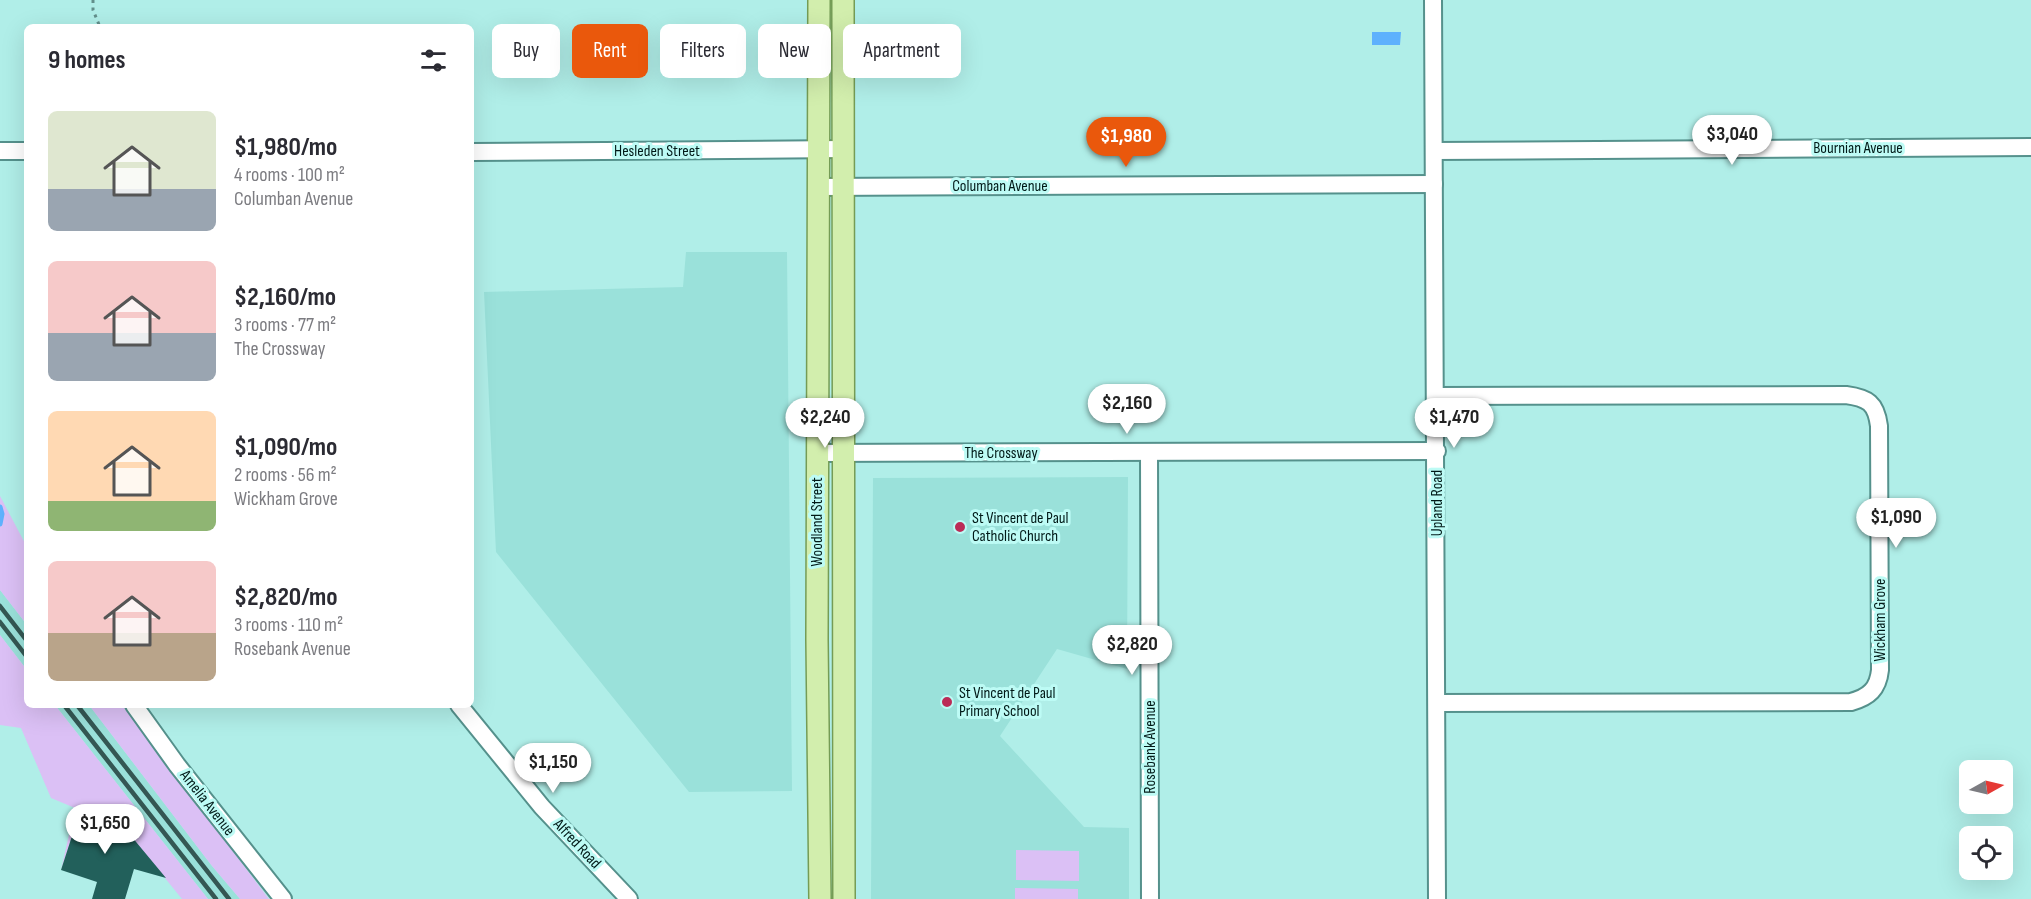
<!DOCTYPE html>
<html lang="en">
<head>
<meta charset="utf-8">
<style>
	:root { --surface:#fff; --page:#f7f7f7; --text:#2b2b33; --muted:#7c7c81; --accent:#ea580c }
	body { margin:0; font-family:"Sofia Sans Condensed",sans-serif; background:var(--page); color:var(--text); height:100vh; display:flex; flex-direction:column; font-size:22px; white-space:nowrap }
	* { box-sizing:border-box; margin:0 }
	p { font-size:20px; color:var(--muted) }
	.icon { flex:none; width:33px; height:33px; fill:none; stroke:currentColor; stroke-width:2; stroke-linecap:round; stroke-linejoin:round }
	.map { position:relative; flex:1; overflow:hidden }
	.panel { position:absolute; left:24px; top:24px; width:450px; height:684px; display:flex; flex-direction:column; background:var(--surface); border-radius:9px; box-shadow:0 6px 24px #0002 }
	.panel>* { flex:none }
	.hud { position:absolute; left:492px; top:24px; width:570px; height:54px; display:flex; gap:12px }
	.needle { width:39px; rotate:82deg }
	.buttons { position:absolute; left:1959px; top:760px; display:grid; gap:12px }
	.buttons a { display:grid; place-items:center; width:54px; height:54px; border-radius:9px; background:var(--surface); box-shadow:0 6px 24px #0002; font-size:30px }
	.price { position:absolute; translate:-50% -51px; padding:0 14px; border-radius:21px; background:#fff; color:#222; font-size:20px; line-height:39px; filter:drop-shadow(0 2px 3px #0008) }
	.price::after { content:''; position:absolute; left:50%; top:36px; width:18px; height:14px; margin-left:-9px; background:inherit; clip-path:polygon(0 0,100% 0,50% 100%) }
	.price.current { background:var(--accent); color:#fff }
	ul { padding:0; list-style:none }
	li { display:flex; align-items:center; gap:18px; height:150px; padding:0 24px }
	li span { display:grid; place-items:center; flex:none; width:168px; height:120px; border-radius:9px; color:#555 }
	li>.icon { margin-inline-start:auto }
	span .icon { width:72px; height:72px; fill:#fffc; stroke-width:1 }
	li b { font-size:26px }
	h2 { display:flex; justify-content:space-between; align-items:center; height:72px; padding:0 24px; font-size:26px }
	.chip { padding:0 21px; border-radius:9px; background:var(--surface); box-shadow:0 6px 24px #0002; font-size:21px; line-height:54px }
	.chip.current { background:var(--accent); color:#fff }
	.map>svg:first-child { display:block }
</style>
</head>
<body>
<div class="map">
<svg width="2031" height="899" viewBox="0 0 2031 899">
	<rect width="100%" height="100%" fill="#b0eee8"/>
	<g fill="#9ae1da">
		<polygon points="686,252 787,252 792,791 689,792 496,552 484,292 683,287"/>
		<polygon points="1128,477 1127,669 1057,649 1000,736 1084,827 1129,828 1129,899 871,899 873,478"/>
		<polygon points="0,590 27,625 27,670 0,635"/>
		<polygon points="55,705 89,705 212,866 240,899 208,899"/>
	</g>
	<g fill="#dbc0f5">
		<polygon points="0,496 27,547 27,625 0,590"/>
		<polygon points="0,635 27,670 27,705 55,705 208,899 182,899 117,819 82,805 61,870 75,808 51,798 21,728 0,725"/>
		<polygon points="89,705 122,705 269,899 240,899 212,866"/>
		<polygon points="1016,850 1079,851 1079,881 1016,880"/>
		<polygon points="1015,888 1078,889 1078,899 1015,899"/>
	</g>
	<polygon fill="#5eb1fd" points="1372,32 1401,32 1400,45 1372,45"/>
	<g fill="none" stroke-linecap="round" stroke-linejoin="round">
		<polyline stroke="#5eb1fd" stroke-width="5" points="0,507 2,514 0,524"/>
	</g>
	<polygon fill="#22605b" points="82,805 117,819 166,878 134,869 125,899 92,899 97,882 61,870"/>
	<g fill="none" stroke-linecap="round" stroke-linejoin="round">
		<g stroke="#55918c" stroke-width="20">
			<g id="minor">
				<polyline points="1433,0 1437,899"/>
				<polyline points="0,151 27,151"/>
				<polyline points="1434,151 2031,147"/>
				<polyline points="471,152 843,149"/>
				<polyline points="818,187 1434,184"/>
				<path d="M 1436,396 L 1846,395 C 1868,398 1876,403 1879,426 L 1880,670 C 1878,689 1869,697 1851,702 L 1437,703"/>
				<polyline points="1149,452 1150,899"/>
				<polyline points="818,453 1437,451"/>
				<polyline points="134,705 177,765 283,899"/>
				<polyline points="459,705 542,807 629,899"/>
			</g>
		</g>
		<g stroke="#759c55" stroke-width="24">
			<g id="major">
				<polyline points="819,0 817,640 820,899"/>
				<polyline points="843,0 844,899"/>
			</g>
		</g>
		<polyline stroke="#628f8b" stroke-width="3" stroke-dasharray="3 4.5" stroke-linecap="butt" points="93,0 93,10 100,27"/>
		<use href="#minor" stroke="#fff" stroke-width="16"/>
		<use href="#major" stroke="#d2eead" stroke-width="21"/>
		<g stroke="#345753" stroke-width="4.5">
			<polyline points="0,606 27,641"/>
			<polyline points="0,622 27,657"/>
			<polyline points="64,705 216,899"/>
			<polyline points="77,705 229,899"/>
		</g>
	</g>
	<g fill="#bb2c57" stroke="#bdfbf5" stroke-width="2">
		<circle cx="960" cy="527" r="6"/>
		<circle cx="947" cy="702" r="6"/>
	</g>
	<g text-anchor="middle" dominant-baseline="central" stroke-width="6" stroke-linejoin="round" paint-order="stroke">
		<g font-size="16" fill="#011917" stroke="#bdfbf5">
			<text x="1858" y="148">Bournian Avenue</text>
			<text x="657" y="151">Hesleden Street</text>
			<text x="1000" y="186">Columban Avenue</text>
			<text x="1001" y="453">The Crossway</text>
			<text transform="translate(1437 503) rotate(-90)">Upland Road</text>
			<text transform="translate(817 522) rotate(-90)">Woodland Street</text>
			<text transform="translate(1880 620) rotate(-90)">Wickham Grove</text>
			<text transform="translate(1150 747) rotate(-90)">Rosebank Avenue</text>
			<text transform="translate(207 803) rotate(52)">Amelia Avenue</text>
			<text transform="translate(577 844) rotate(47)">Alfred Road</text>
		</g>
		<g font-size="16" fill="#011917" stroke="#bdfbf5" text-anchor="start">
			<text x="972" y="518">St Vincent de Paul<tspan x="972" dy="18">Catholic Church</tspan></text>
			<text x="959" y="693">St Vincent de Paul<tspan x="959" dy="18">Primary School</tspan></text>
		</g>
	</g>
</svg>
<div class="buttons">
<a><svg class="needle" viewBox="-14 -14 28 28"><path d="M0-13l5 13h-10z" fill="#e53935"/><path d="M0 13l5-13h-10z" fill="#7c7c81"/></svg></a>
<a><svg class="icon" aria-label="locate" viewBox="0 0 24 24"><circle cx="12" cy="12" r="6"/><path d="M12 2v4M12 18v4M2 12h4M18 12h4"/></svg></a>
</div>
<b class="price" style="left:1732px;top:166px">$3,040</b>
<b class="price current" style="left:1126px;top:168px">$1,980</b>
<b class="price" style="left:1127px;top:435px">$2,160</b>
<b class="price" style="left:825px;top:449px">$2,240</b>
<b class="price" style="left:1454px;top:449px">$1,470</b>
<b class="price" style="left:1896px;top:549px">$1,090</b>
<b class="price" style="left:1132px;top:676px">$2,820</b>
<b class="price" style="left:553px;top:794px">$1,150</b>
<b class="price" style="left:105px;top:855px">$1,650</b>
<div class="hud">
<a class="chip">Buy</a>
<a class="chip current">Rent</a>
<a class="chip">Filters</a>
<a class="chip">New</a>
<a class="chip">Apartment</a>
</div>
<section class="panel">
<h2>9 homes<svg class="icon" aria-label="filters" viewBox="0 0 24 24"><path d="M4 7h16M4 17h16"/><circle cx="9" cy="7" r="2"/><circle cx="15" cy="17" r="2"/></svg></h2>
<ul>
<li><span style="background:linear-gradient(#dfe7d0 65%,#9aa5b1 0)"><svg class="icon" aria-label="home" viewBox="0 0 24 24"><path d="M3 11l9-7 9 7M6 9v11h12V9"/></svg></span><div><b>$1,980/mo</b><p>4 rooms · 100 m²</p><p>Columban Avenue</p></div></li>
<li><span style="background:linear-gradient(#f6c9c9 60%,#9aa5b1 0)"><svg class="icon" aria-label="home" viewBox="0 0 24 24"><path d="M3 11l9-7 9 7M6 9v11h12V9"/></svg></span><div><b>$2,160/mo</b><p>3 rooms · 77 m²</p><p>The Crossway</p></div></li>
<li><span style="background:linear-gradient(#ffd9b3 75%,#8fb573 0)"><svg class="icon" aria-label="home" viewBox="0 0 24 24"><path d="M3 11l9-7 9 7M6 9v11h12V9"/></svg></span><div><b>$1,090/mo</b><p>2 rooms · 56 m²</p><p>Wickham Grove</p></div></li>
<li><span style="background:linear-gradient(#f6c9c9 60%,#b9a48a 0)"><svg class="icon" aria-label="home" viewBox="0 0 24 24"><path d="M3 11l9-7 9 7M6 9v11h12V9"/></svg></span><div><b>$2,820/mo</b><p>3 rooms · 110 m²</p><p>Rosebank Avenue</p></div></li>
</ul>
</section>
</div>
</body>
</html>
